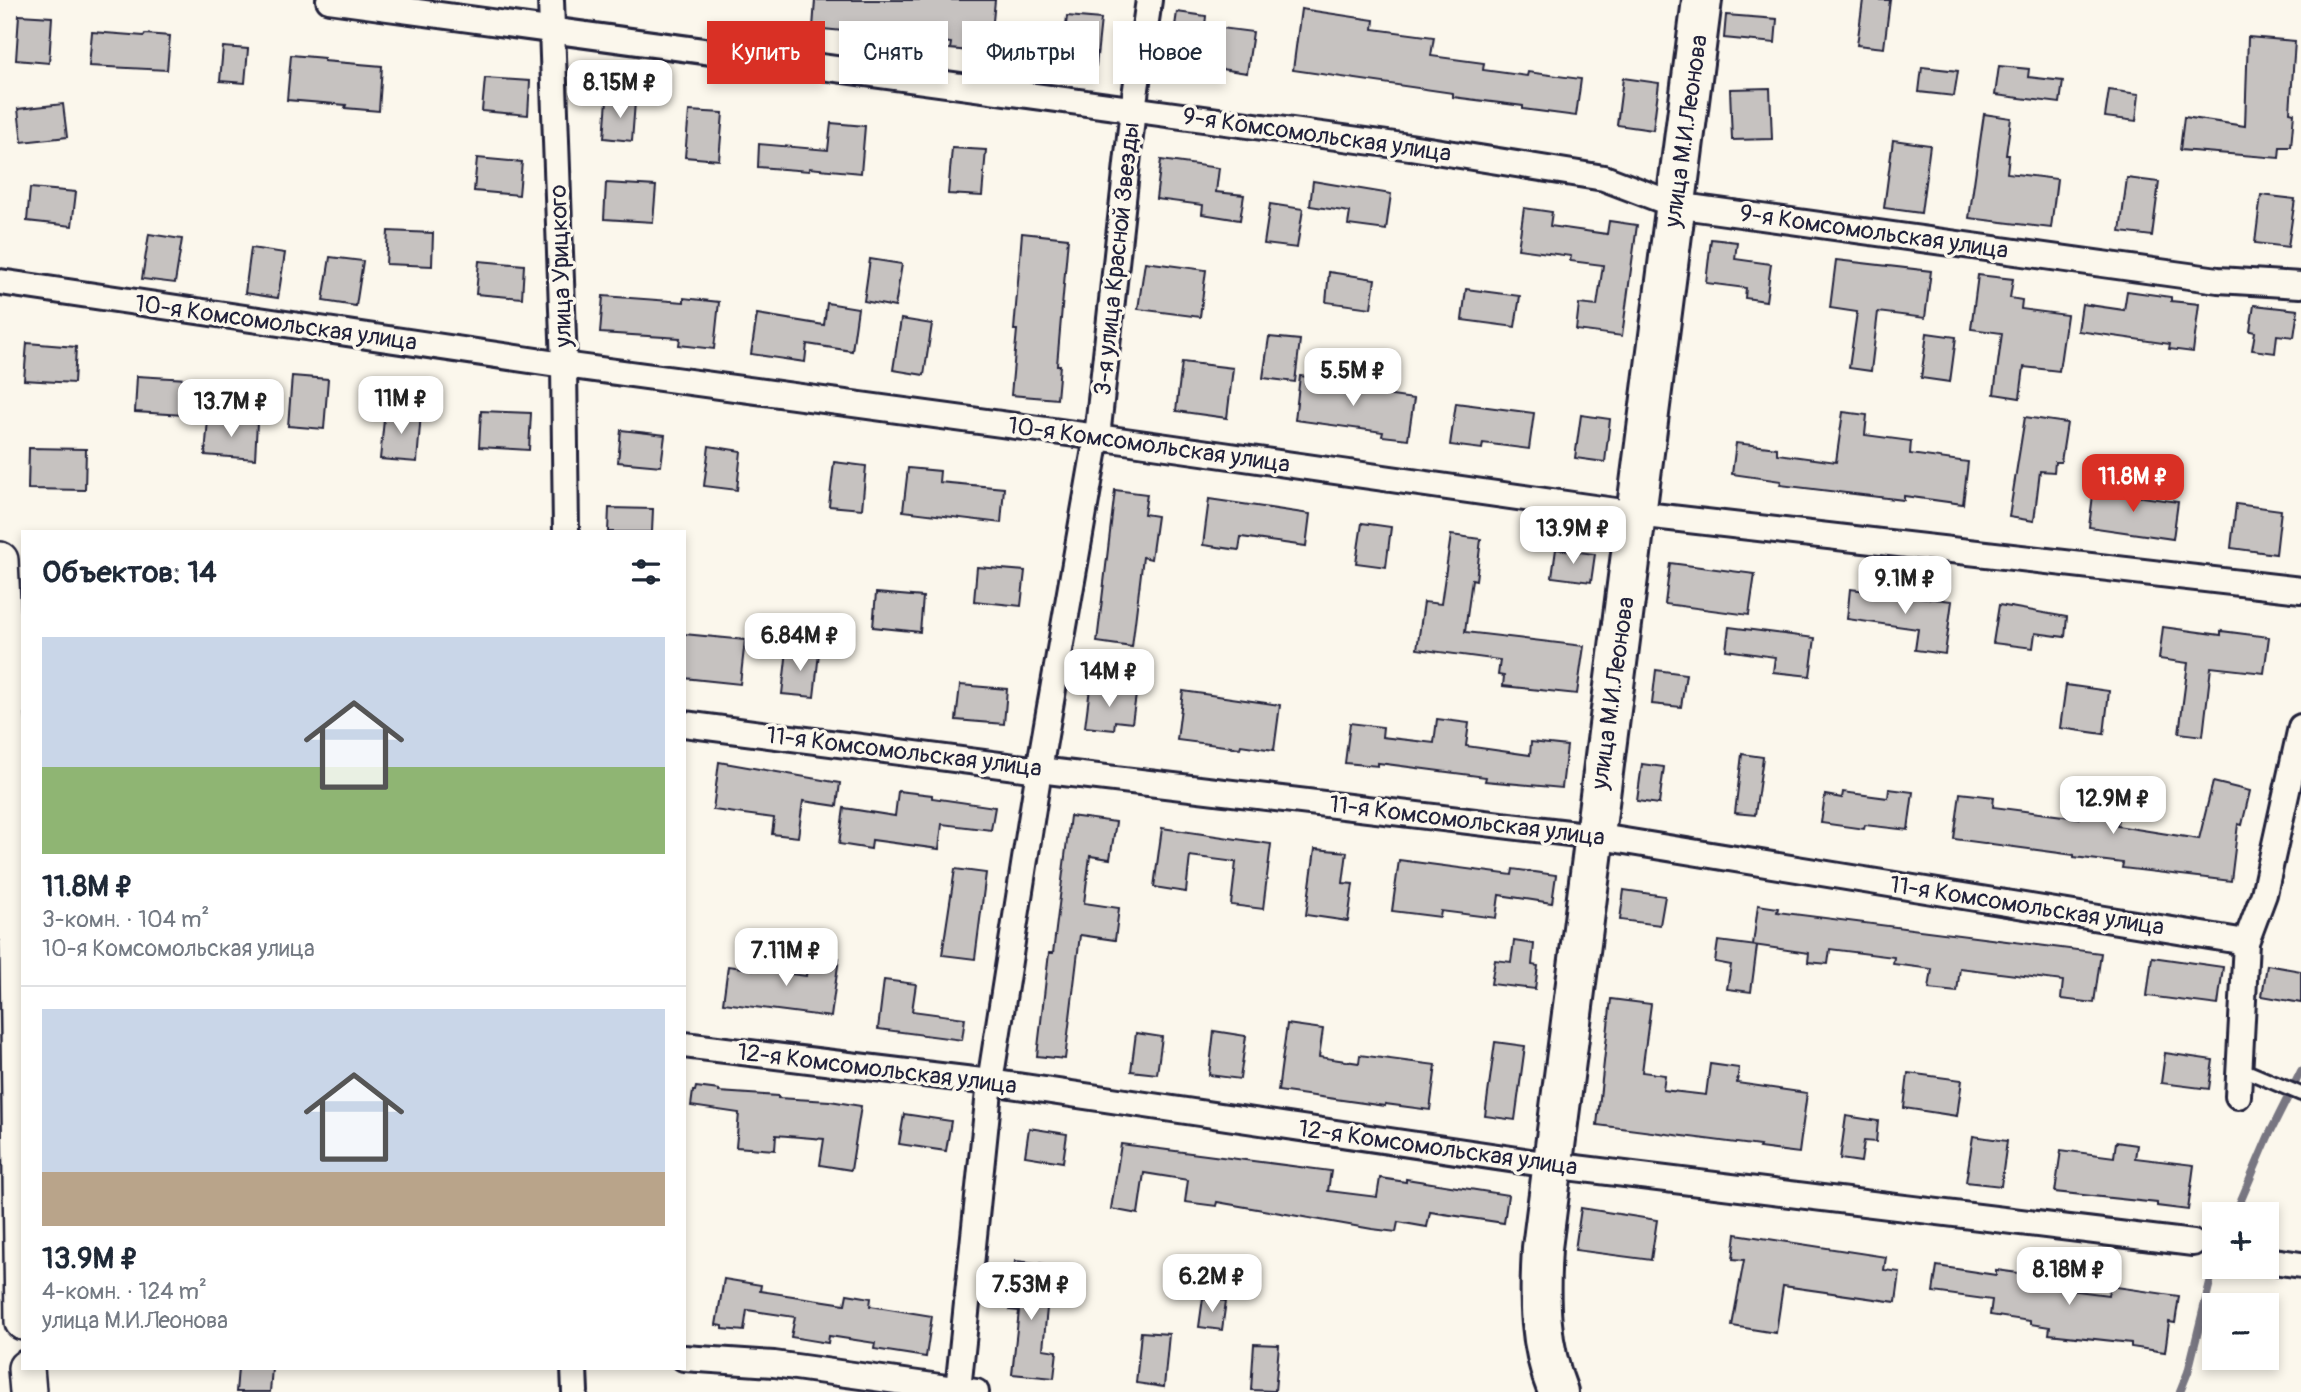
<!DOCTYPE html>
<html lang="ru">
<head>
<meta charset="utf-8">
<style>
	:root { --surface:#fff; --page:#f6f6f7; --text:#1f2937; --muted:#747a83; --line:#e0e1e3; --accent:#d93025 }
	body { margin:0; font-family:Pangolin,sans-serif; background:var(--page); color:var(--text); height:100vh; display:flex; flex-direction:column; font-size:26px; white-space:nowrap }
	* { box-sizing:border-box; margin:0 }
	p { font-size:23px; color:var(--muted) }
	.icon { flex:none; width:38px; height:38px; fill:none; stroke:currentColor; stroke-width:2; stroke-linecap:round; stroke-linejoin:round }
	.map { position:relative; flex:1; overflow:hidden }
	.drawer { position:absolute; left:21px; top:530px; width:665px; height:840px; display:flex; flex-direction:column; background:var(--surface); border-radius:0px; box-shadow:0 4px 10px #0003 }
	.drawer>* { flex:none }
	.top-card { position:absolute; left:707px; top:21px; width:665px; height:63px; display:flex; gap:14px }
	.tools { position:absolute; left:2202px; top:1202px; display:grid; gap:14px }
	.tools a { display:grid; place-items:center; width:77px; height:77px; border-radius:0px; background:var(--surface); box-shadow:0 4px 10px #0003; font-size:35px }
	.price { position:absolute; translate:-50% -60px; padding:0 16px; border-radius:14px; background:#fff; color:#222; font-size:23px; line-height:46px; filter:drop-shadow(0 2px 4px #0008) }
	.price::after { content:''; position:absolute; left:50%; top:42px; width:21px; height:16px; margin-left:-10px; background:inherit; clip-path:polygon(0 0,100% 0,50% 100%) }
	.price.selected { background:var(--accent); color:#fff }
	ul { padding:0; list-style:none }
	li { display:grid; align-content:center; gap:14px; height:371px; padding:0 21px }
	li+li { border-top:2px solid var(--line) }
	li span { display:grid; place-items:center; height:217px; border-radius:0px; color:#555 }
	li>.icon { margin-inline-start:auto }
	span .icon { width:126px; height:126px; fill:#fffc; stroke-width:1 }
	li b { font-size:30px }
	h2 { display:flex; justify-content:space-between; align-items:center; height:84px; padding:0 21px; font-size:30px }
	.chip { padding:0 24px; border-radius:0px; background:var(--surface); box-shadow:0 4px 10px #0003; font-size:24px; line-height:63px }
	.chip.selected { background:var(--accent); color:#fff }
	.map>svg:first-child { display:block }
</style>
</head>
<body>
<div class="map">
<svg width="2301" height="1392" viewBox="0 0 2301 1392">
	<rect width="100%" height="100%" fill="#fbf7ec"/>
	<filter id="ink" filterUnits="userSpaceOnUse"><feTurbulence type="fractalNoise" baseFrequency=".0143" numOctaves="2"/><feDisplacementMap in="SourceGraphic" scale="14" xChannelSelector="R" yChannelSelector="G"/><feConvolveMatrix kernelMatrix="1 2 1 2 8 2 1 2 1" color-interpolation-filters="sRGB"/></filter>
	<g filter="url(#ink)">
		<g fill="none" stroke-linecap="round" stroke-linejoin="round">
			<g stroke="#787681" stroke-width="8">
				<polyline points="2235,1214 2268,1137 2301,1071"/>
				<polyline points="2180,1392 2188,1372 2214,1266"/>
			</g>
		</g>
		<g fill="#c6c2c0" stroke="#22223b" stroke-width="2">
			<polygon points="815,0 995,0 990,53 950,49 951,43 853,29 853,32 813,28"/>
			<polygon points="1863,0 1890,0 1884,48 1857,45"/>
			<polygon points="1301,9 1374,20 1373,29 1434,37 1431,56 1484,63 1483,70 1527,76 1528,72 1581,79 1576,116 1523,109 1523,106 1453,97 1453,93 1293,70"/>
			<polygon points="1177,12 1206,16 1205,26 1253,32 1247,73 1170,61"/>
			<polygon points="19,15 52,17 49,63 16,60"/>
			<polygon points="1726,15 1777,19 1775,43 1724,38"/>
			<polygon points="1067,16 1101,19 1096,66 1062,62"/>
			<polygon points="92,32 144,36 145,34 170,36 167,70 89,66"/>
			<polygon points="2248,37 2295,41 2290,112 2294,113 2291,147 2280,147 2279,158 2180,150 2184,117 2245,126"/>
			<polygon points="223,47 248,49 245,83 220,81"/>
			<polygon points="291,55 324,58 324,61 382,66 379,111 345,108 346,105 287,100"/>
			<polygon points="1999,66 2029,69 2028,77 2063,81 2060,103 1995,95"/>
			<polygon points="1922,67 1958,71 1954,96 1919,92"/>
			<polygon points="485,78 530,81 528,115 482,111"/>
			<polygon points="1623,78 1659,83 1653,130 1617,125"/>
			<polygon points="1770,88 1772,139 1732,140 1730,89"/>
			<polygon points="2109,90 2139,94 2136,121 2105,117"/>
			<polygon points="607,100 635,102 632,141 604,138"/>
			<polygon points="63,104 67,137 22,142 18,109"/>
			<polygon points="689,111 723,113 719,160 685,157"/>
			<polygon points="1984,114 2011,118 2006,155 2009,155 2007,173 2057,179 2051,228 1969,218"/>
			<polygon points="831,123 865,126 861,173 809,168 809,171 758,167 759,144 828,150"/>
			<polygon points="1893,140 1930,145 1921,213 1884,208"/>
			<polygon points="952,148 986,150 982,196 948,194"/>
			<polygon points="477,158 522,162 519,195 474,191"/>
			<polygon points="1161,160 1219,168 1216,192 1244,195 1240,220 1202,214 1203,205 1156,199"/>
			<polygon points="2127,178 2159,182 2152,236 2120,232"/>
			<polygon points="1313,181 1391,194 1386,230 1348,225 1350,212 1310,206"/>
			<polygon points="606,183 656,186 653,222 604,219"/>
			<polygon points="30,188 76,192 72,226 27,221"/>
			<polygon points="2261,195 2295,199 2288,247 2255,243"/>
			<polygon points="1270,204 1303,209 1297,248 1264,244"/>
			<polygon points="1524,208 1552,212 1550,226 1607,234 1609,221 1637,225 1622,336 1576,330 1579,304 1597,306 1603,265 1570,261 1571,256 1518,249"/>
			<polygon points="388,231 433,233 432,266 386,264"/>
			<polygon points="1022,233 1068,238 1057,365 1060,365 1057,399 1011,395 1017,330 1014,330"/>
			<polygon points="149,234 182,239 175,283 142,279"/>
			<polygon points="1711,239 1737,242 1735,259 1771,264 1766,301 1745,298 1746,288 1706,283"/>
			<polygon points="251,248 285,253 278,298 245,293"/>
			<polygon points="330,257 363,261 356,306 323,301"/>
			<polygon points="870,259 902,264 895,307 864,301"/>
			<polygon points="1836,260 1931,271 1925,318 1878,312 1871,371 1849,368 1857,312 1830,308"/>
			<polygon points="479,261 524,265 522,298 476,294"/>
			<polygon points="1145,262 1206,270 1200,317 1138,309"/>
			<polygon points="1329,272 1375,279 1371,308 1326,302"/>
			<polygon points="1978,275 2013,279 2010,298 2022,300 2021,309 2067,315 2059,371 2024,367 2020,398 1994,394 2002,333 1971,329"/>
			<polygon points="1466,289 1520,296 1515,327 1462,320"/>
			<polygon points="2127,291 2171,297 2171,301 2199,304 2193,352 2169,349 2170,344 2078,331 2082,304 2124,310"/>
			<polygon points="603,296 684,302 684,298 719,302 714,349 679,345 680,338 600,333"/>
			<polygon points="827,303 858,308 852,351 807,344 805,362 751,354 757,314 824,325"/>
			<polygon points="2254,305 2298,310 2294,337 2277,335 2275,353 2252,350 2255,332 2250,331"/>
			<polygon points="901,319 932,324 924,375 893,370"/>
			<polygon points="1927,333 1956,337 1950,382 1921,378"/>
			<polygon points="1269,337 1300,340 1295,382 1263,378"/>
			<polygon points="27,343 76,347 74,383 24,380"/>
			<polygon points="1182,362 1233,368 1227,418 1176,411"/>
			<polygon points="137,376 187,379 184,415 135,412"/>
			<polygon points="292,376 328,379 324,429 288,426"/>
			<polygon points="1300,376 1357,383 1355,391 1414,399 1408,439 1382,436 1383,432 1295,420"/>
			<polygon points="1456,403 1534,413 1529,449 1483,443 1482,449 1450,445"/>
			<polygon points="385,410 421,413 417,462 380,459"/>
			<polygon points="481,411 531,413 529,450 479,447"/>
			<polygon points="1843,412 1867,415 1865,435 1911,441 1910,454 1968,462 1963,504 1904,496 1904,500 1780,485 1781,481 1732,474 1736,443 1777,448 1777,454 1836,462"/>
			<polygon points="1581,415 1610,419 1605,462 1575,458"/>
			<polygon points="2025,417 2067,423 2061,462 2055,462 2054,472 2040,471 2034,521 2009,517"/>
			<polygon points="208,419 257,422 255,459 205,455"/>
			<polygon points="621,430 665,435 661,466 618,462"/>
			<polygon points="709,446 741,451 737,490 704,486"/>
			<polygon points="29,448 86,449 85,490 28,489"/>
			<polygon points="834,462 866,466 862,509 829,506"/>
			<polygon points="908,468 940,471 939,482 1004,488 1001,523 903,511"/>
			<polygon points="2094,487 2128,491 2128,495 2178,502 2173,539 2089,527"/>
			<polygon points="1115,490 1147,494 1144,514 1157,516 1151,559 1143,557 1132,647 1097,642"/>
			<polygon points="1209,499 1310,514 1306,546 1241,537 1239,550 1203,545"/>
			<polygon points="2236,504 2281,510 2276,554 2231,548"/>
			<polygon points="609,508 653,509 652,532 608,532"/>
			<polygon points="1362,523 1391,527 1386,567 1356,563"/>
			<polygon points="1451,535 1481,539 1476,580 1472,579 1465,632 1584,646 1577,694 1503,686 1504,676 1498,675 1500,660 1417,649 1424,602 1441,604"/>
			<polygon points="1556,549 1595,554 1591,582 1552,577"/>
			<polygon points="1670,563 1755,574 1749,615 1665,604"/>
			<polygon points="977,567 1025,571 1021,606 974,601"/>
			<polygon points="1850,589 1952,601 1945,654 1915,650 1918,629 1847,619"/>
			<polygon points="876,593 923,597 920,632 873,627"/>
			<polygon points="1999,605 2067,617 2065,637 2035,633 2033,648 1993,643"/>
			<polygon points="1729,627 1815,638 1810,676 1773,672 1775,657 1726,650"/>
			<polygon points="2163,627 2221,635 2221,631 2269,637 2264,673 2211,667 2203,736 2179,733 2188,663 2159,659"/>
			<polygon points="684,634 745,640 740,684 684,678"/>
			<polygon points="787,650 819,653 814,697 782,694"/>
			<polygon points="1656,670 1686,674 1681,707 1652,704"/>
			<polygon points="960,685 1007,689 1004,724 956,720"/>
			<polygon points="2066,685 2109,691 2104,734 2060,728"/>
			<polygon points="1090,688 1136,695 1132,723 1115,721 1114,730 1085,727"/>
			<polygon points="1183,691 1280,705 1274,750 1241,745 1240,748 1177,740"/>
			<polygon points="1437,719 1469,723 1466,746 1530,755 1531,742 1567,746 1562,788 1485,781 1486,777 1378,763 1378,766 1345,763 1350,723 1383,727 1382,737 1434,743"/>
			<polygon points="1742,754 1763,757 1755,815 1735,813"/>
			<polygon points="719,762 840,783 837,806 803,801 798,837 772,834 774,818 713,810"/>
			<polygon points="1642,764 1664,767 1659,804 1637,801"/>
			<polygon points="2213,782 2250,791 2242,825 2238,824 2231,881 2122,868 2123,863 2074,857 2074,855 1954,839 1960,793 1994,797 1993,807 2079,818 2079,813 2118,818 2117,826 2199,839"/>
			<polygon points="1889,789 1913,792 1908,830 1865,825 1864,829 1821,823 1825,795 1842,798 1843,792 1888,798"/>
			<polygon points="898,791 932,795 932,798 995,807 991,830 942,824 939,849 872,840 871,849 839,844 844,808 895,816"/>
			<polygon points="1070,816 1116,822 1110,859 1090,856 1084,903 1119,908 1115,940 1080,935 1065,1059 1037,1056 1049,953 1053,953"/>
			<polygon points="1162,828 1271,844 1263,909 1231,905 1236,862 1190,856 1186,892 1154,887"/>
			<polygon points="1315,849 1347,852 1343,883 1353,884 1348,921 1306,915"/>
			<polygon points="1399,860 1512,875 1513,869 1556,875 1552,903 1499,895 1496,918 1441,911 1440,917 1392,911"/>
			<polygon points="955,869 986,873 975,959 942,955"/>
			<polygon points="1624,890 1665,896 1660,925 1620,920"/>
			<polygon points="1758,905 1778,908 1777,912 2101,953 2094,1003 2061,999 2063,981 1960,968 1957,992 1929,989 1932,969 1893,964 1894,957 1830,949 1828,964 1808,962 1809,953 1753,945"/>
			<polygon points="1514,941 1534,944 1532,965 1538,966 1535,989 1491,984 1495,960 1511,962"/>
			<polygon points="1718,941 1757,946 1751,992 1727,989 1731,965 1715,962"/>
			<polygon points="809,954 839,958 831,1017 723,1003 728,966 806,976"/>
			<polygon points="2152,957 2223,967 2218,1005 2147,996"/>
			<polygon points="2267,965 2301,971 2301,1003 2262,996"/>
			<polygon points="884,980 916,984 912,1011 965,1018 962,1040 878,1029"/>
			<polygon points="1611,999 1651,1004 1642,1072 1665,1075 1663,1090 1706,1095 1710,1064 1739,1068 1737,1083 1807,1093 1799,1153 1759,1148 1760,1146 1597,1125"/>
			<polygon points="1287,1024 1323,1029 1319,1057 1359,1063 1360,1055 1436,1065 1430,1110 1385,1104 1385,1106 1278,1091"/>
			<polygon points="1214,1031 1246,1036 1240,1079 1209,1075"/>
			<polygon points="1136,1033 1162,1037 1157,1074 1131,1071"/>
			<polygon points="1495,1042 1525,1046 1515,1120 1485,1116"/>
			<polygon points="2165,1053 2213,1060 2209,1089 2161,1083"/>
			<polygon points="1908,1073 1962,1080 1957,1116 1904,1108"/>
			<polygon points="696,1087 719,1090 719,1092 778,1096 778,1098 830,1101 861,1106 851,1170 820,1165 824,1139 776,1135 775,1150 736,1147 739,1113 691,1106 693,1091 695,1091"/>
			<polygon points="904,1114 951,1121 946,1151 899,1144"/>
			<polygon points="1846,1116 1878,1121 1876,1142 1864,1141 1861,1162 1840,1159"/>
			<polygon points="1029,1128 1067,1134 1063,1162 1025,1156"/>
			<polygon points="1973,1136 2007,1141 2001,1186 1966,1182"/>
			<polygon points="2116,1142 2137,1145 2135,1158 2194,1165 2188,1210 2157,1206 2157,1203 2055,1192 2061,1150 2114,1157"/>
			<polygon points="1121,1144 1331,1171 1328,1191 1377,1197 1380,1178 1406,1182 1406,1179 1508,1195 1504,1223 1430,1212 1427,1227 1398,1222 1396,1232 1372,1229 1217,1202 1216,1206 1185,1202 1188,1180 1144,1173 1138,1214 1111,1209"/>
			<polygon points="1581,1208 1657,1220 1651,1260 1575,1250"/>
			<polygon points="1736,1234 1886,1257 1884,1270 1900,1272 1896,1302 1783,1286 1776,1333 1732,1326 1744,1260 1733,1259"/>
			<polygon points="1015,1261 1044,1264 1041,1288 1049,1288 1043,1349 1057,1351 1054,1378 1012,1374 1019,1311 1010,1310"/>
			<polygon points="1937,1266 1996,1275 1996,1270 2054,1278 2053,1288 2108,1295 2110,1286 2179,1296 2175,1323 2169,1322 2165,1352 2131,1347 2131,1343 2049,1334 2050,1327 2030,1324 2030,1321 1990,1315 1992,1300 1933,1292"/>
			<polygon points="724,1279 761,1285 760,1291 845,1304 847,1294 871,1298 870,1306 932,1316 926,1357 874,1349 875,1343 829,1336 828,1343 791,1337 795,1317 747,1310 744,1331 723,1329 723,1326 716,1325"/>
			<polygon points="1203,1298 1226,1301 1222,1330 1199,1327"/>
			<polygon points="1141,1332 1169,1334 1164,1387 1136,1383"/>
			<polygon points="1254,1344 1279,1345 1275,1391 1251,1390"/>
			<polygon points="238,1368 272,1368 270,1392 236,1392"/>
		</g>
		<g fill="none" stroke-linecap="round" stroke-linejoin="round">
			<g stroke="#22223b" stroke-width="18">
				<polyline id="lane" points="2239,1068 2301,1094"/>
			</g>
			<g stroke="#22223b" stroke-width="30">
				<g id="street">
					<polyline points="329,0 1410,147 1604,178 1675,205 2218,280 2301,285"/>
					<polyline points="551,0 564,365 566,532"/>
					<polyline points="0,282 564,365 1097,437 1636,514 2301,590"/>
					<polyline points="684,724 1039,770 1594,836 2246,942"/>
					<polyline points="684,1045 990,1082 1551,1165 2193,1243"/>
					<polyline points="2238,1096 2246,942 2264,894 2301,727"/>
					<polyline points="2267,1260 2301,1265"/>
					<polyline points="684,1358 774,1364 976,1392"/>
					<polyline points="574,1368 575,1392"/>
					<polyline points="958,1390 990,1082 1039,770 1097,437 1133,109 1149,0"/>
				</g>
			</g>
			<g stroke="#22223b" stroke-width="40">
				<g id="secondary">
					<polyline points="0,560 18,951 23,1322"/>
					<polyline points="26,1368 28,1392"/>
				</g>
			</g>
			<g stroke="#22223b" stroke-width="44">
				<path id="primary" d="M 1558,1392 C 1539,1345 1539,1298 1542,1248 L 1702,0"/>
			</g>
			<use href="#lane" stroke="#fbf7ec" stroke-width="12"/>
			<use href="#street" stroke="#fbf7ec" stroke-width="24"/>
			<use href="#secondary" stroke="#fbf7ec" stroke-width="35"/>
			<use href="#primary" stroke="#fbf7ec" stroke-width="38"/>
		</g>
	</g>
	<g text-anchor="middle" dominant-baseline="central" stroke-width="7" stroke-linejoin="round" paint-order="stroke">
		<g font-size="24" fill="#22223b" stroke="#fbf7ec">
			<text transform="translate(1686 131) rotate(-82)">улица М.И.Леонова</text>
			<text transform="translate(1317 135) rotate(8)">9-я Комсомольская улица</text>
			<text transform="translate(1874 232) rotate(8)">9-я Комсомольская улица</text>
			<text transform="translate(1117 259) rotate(-84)">3-я улица Красной Звезды</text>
			<text transform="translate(561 266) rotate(-92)">улица Урицкого</text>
			<text transform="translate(276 323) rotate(8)">10-я Комсомольская улица</text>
			<text transform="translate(1149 445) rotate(8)">10-я Комсомольская улица</text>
			<text transform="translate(1613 693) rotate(-82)">улица М.И.Леонова</text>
			<text transform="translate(904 752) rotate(7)">11-я Комсомольская улица</text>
			<text transform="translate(1467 821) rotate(7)">11-я Комсомольская улица</text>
			<text transform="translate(2027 906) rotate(9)">11-я Комсомольская улица</text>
			<text transform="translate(877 1069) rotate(7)">12-я Комсомольская улица</text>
			<text transform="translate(1438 1148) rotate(8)">12-я Комсомольская улица</text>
		</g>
	</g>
</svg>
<div class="tools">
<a>+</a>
<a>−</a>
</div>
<b class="price" style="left:620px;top:120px">8.15M ₽</b>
<b class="price" style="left:1353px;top:408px">5.5M ₽</b>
<b class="price" style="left:401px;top:436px">11M ₽</b>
<b class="price" style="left:231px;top:439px">13.7M ₽</b>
<b class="price selected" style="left:2133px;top:514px">11.8M ₽</b>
<b class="price" style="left:1573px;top:566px">13.9M ₽</b>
<b class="price" style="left:1905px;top:616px">9.1M ₽</b>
<b class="price" style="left:800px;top:673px">6.84M ₽</b>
<b class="price" style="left:1109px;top:709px">14M ₽</b>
<b class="price" style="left:2113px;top:836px">12.9M ₽</b>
<b class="price" style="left:786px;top:988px">7.11M ₽</b>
<b class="price" style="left:2069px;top:1307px">8.18M ₽</b>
<b class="price" style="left:1212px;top:1314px">6.2M ₽</b>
<b class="price" style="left:1031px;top:1322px">7.53M ₽</b>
<div class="top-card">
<a class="chip selected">Купить</a>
<a class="chip">Снять</a>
<a class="chip">Фильтры</a>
<a class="chip">Новое</a>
</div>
<section class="drawer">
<h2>Объектов: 14<svg class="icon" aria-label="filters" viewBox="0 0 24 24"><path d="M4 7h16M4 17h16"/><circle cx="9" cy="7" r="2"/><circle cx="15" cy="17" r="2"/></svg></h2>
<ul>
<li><span style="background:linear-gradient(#c9d6e8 60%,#8fb573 0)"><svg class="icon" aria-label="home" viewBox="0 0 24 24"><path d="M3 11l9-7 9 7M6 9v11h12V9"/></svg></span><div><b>11.8M ₽</b><p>3-комн. · 104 m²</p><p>10-я Комсомольская улица</p></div></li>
<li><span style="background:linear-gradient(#c9d6e8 75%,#b9a48a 0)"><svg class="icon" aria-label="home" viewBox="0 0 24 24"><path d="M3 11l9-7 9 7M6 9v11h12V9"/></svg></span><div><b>13.9M ₽</b><p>4-комн. · 124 m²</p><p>улица М.И.Леонова</p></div></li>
</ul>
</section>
</div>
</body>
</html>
